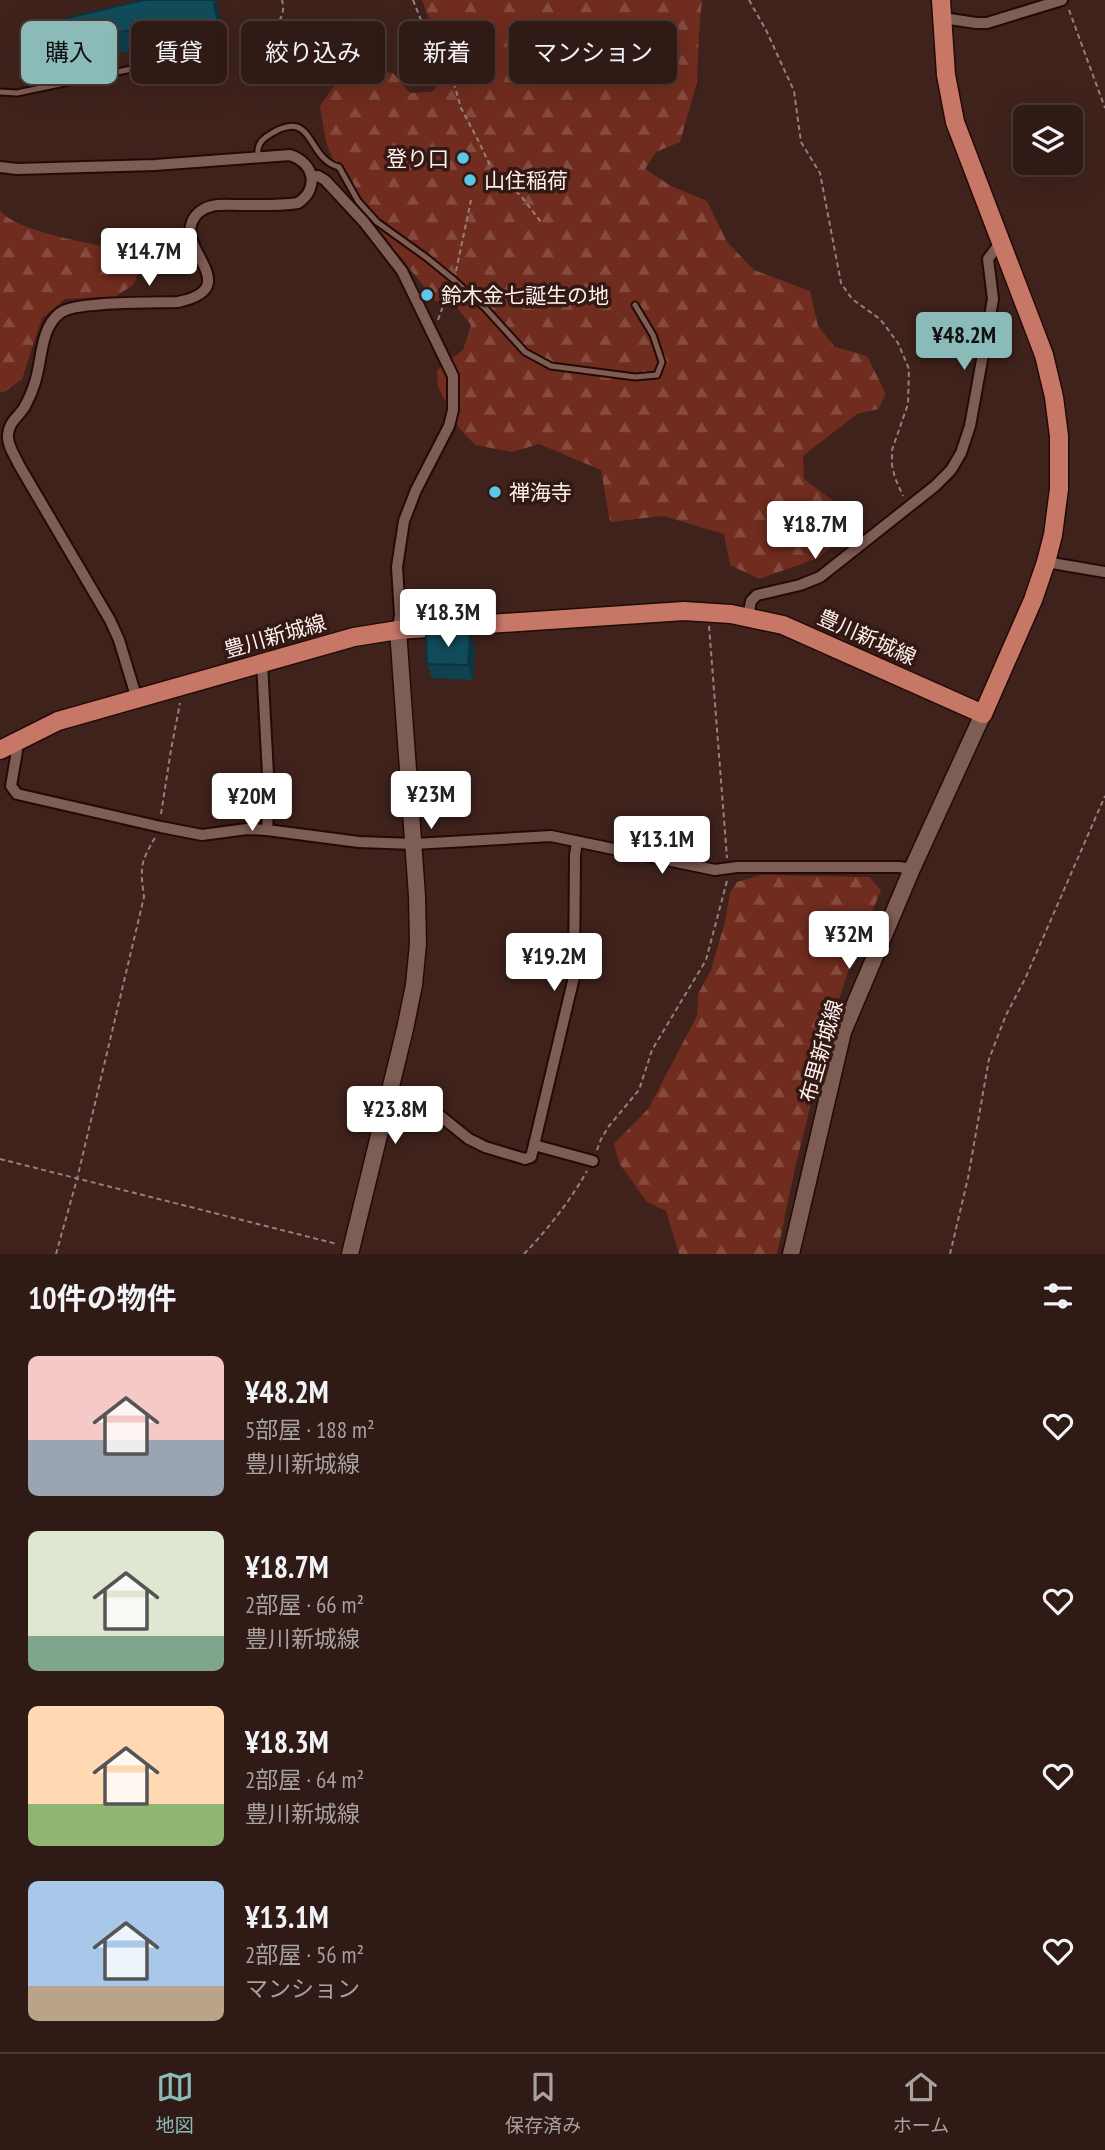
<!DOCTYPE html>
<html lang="ja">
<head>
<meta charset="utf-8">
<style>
	:root { --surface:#2f1a15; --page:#3b2722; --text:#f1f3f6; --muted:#a7a1a0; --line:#4a3834; --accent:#8bbbb9 }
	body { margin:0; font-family:"PT Sans Narrow","Noto Sans JP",sans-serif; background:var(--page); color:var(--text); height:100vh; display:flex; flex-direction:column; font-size:26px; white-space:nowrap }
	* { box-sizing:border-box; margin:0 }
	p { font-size:23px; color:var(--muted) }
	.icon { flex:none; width:38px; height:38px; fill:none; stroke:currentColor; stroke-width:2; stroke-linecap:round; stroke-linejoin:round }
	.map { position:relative; height:1254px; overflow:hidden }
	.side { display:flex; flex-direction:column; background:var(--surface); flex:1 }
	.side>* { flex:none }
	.top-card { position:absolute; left:21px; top:21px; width:700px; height:63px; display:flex; gap:14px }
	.tools { position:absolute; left:1013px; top:105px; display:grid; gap:14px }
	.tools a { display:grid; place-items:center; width:70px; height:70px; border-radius:10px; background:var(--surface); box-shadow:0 7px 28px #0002,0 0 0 2px var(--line); font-size:35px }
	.price { position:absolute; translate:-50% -60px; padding:0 16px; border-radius:7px; background:#fff; color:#222; font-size:23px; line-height:46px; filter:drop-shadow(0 2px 4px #0008) }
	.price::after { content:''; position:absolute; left:50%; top:42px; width:21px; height:16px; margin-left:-10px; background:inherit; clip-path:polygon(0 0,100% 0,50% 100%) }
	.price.on { background:var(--accent); color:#111 }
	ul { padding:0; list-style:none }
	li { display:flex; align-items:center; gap:21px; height:175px; padding:0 28px }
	li span { display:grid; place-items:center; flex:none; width:196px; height:140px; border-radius:10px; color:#555 }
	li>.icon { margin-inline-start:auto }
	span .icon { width:84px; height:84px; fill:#fffc; stroke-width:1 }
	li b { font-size:30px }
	h2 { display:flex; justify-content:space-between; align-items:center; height:84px; padding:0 28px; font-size:30px }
	.tag { padding:0 24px; border-radius:10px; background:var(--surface); box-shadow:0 7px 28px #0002,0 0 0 2px var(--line); font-size:24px; line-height:63px }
	.tag.on { background:var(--accent); color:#111 }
	.tabs { display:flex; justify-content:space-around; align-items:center; height:98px; border-top:2px solid var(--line); background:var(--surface); font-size:19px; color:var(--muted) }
	.tabs a { display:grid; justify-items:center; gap:4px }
	.tabs .on { color:var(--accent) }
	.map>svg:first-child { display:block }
</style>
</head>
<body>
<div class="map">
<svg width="1105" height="1254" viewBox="0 0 1105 1254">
	<defs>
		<pattern id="forest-firs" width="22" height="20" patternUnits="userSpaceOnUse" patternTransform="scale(1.75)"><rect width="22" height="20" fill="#702c1e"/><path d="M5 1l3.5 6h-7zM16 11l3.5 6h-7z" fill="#854b3f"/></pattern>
	</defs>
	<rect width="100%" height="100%" fill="#3f221c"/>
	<g fill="url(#forest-firs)">
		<polygon points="422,0 702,0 699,33 697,82 680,142 656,152 645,169 671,186 707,201 727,242 754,270 810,291 818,326 835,347 867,356 886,394 878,409 857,414 803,456 804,479 840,506 847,534 818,558 759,579 730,565 724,534 663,516 610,522 601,470 539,444 512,452 475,445 459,428 438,387 437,370 463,350 471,325 454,304 435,301 342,182 326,142 320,106 345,70 393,73 410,93 432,92 455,61 455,50 437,40"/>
		<path d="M 0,211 C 21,234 101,245 133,252 L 142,262 L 133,285 L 116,296 L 65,299 L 42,318 L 22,379 L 4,392 L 0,392 Z"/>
		<polygon points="761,875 869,877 881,890 851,963 831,1023 795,1168 777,1254 679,1254 666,1211 647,1202 619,1163 614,1144 648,1109 697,1016 698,994 711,970 725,922 730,892 737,882"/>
	</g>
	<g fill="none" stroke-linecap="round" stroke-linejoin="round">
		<g stroke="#240a06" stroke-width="9">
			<g id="lane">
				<polyline points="0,92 17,93 141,67"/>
				<path d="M 258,156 C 257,149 259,142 266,137 C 315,103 305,159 339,167 L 358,201 L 377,222 L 427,258 L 454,280 L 486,309 L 525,352 L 551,366 L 635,377 L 657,375 L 662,362 L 653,335 L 635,305"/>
			</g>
		</g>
		<g stroke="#240a06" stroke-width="14">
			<g id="street">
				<polyline points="943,18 976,23 987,23 1062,0"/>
				<path d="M 0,167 L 17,169 L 155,165 L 290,155 C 314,163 320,188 298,203 C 278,206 258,205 239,205 C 230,205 220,204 212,206 C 203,208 195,214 192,222 C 179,251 244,288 178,302 C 155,303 75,301 60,313 C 38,330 43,365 33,388 C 31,395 27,402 24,408 C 17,418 9,422 8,435 C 7,445 15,456 19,465 L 110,620 L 119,640 L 137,699"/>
				<polyline points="312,177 318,176 325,180 364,222 402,271 453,376 453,410 449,426 416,490 404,521 397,567 400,615 398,630"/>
				<polyline points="1046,562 1105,572"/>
				<polyline points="748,616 751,601 757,595 800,585 820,577 935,486 951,470 961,453 970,426 993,299 988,259 1000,243"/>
				<polyline points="262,663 269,793 267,830 359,842 414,844 551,836 715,870 737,867 899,867 912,869"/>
				<polyline points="11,743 17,751 11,786 17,794 161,827 202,835 247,829 267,830"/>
				<polyline points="387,1101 425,1109 439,1115 469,1139 485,1147 525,1159 531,1157 534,1145 593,1161"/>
				<polyline points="534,1145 574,977 575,855 577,842"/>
			</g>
		</g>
		<g stroke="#240a06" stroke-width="19">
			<g id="secondary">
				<polyline points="350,1254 405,1029 414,985 418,944 417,896 398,630"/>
				<polyline points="791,1254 843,1032 912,869 983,714"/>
			</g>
		</g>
		<g stroke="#240a06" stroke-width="21">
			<polyline id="primary" points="0,750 58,721 354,637 398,630 684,611 731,614 783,625 983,714 1033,600 1046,562 1053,535 1059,489 1059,436 1054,397 1044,355 955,122 946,75 941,0"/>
		</g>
		<g stroke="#95807b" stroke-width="2" stroke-dasharray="5 3.5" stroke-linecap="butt">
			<polyline points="413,0 436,57 451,73 461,108 479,142 492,170 521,196 541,222"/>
			<polyline points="749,0 766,30 794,91 801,142 820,173 841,283 852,299 880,319 898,343 909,369 908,404 892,450 892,465 895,478 903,496"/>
			<polyline points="1069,10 1105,108"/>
			<path d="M 241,32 C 262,39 289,24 282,0"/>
			<polyline points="456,271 471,200"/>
			<polyline points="438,320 449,289"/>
			<polyline points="709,626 727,858"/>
			<polyline points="161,814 171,750 180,703"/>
			<polyline points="597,1150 601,1139 609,1126 639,1090 652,1050 706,960 727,881"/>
			<polyline points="0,1159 337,1244"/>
			<path d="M 56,1254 L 77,1179 L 144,897 C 140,867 140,863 156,836"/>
			<path d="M 524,1254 C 548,1229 570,1201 587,1171"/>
			<polyline points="950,1254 968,1178 989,1059 1006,1015 1025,979 1105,796"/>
		</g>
		<use href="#lane" stroke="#7e5d55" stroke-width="5"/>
		<use href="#street" stroke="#7e5d55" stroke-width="10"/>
		<use href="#secondary" stroke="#7e5d55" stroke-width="16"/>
		<use href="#primary" stroke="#c77766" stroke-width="18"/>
	</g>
	<g fill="#0f414e">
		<polygon points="145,0 215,0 226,46 171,59 165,44 79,61 72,42"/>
		<polygon points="475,649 473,680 432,678 427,664"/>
	</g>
	<g fill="#0c3540">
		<polygon points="213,0 215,0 217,4 226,46 219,27"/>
		<polygon points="470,634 475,649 473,680 468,665"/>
	</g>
	<g fill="#114c5b" stroke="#0c3540" stroke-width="2">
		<polygon points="145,0 213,0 219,27 164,40 160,24 72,42 67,18"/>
		<polygon points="426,634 470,634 468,665 427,664"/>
	</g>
	<g fill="#5cc7e7" stroke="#341813" stroke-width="2.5">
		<circle cx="463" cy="158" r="7"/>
		<circle cx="470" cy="180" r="7"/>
		<circle cx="427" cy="295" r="7"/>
		<circle cx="495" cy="492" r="7"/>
	</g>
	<g text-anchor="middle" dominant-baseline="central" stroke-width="7" stroke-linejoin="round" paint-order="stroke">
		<g font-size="21" fill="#fdf1ee" stroke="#341813" text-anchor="start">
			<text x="449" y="158" text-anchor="end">登り口</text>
			<text x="484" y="180">山住稲荷</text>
			<text x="441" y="295">鈴木金七誕生の地</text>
			<text x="509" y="492">禅海寺</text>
		</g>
		<g font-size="21" fill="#fdf1ee" stroke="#341813">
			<text transform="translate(275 636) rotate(-16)">豊川新城線</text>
			<text transform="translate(867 637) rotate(24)">豊川新城線</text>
			<text transform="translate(821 1051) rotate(-74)">布里新城線</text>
		</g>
	</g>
</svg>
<div class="tools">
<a><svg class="icon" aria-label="layers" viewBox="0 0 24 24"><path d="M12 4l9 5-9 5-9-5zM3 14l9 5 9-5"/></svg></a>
</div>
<b class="price" style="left:149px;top:288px">¥14.7M</b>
<b class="price on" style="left:964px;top:372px">¥48.2M</b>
<b class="price" style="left:815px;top:561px">¥18.7M</b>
<b class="price" style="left:448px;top:649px">¥18.3M</b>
<b class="price" style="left:431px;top:831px">¥23M</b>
<b class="price" style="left:252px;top:833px">¥20M</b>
<b class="price" style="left:662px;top:876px">¥13.1M</b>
<b class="price" style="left:849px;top:971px">¥32M</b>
<b class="price" style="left:554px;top:993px">¥19.2M</b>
<b class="price" style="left:395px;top:1146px">¥23.8M</b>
<div class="top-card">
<a class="tag on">購入</a>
<a class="tag">賃貸</a>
<a class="tag">絞り込み</a>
<a class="tag">新着</a>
<a class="tag">マンション</a>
</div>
</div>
<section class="side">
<h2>10件の物件<svg class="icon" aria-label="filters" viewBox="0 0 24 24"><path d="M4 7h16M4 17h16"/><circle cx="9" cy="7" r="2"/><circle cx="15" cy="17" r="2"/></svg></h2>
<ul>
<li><span style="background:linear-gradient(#f6c9c9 60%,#9aa5b1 0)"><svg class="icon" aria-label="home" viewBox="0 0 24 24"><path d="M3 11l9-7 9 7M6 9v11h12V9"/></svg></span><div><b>¥48.2M</b><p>5部屋 · 188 m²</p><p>豊川新城線</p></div><svg class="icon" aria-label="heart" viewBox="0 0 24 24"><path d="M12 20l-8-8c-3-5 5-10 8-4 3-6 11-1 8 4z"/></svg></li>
<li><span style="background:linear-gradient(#dfe7d0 75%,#7fa58c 0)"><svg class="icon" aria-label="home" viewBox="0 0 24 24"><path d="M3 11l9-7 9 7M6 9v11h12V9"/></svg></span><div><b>¥18.7M</b><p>2部屋 · 66 m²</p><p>豊川新城線</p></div><svg class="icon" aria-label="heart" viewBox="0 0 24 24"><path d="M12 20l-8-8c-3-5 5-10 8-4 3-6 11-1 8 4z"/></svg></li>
<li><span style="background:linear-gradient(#ffd9b3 70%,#8fb573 0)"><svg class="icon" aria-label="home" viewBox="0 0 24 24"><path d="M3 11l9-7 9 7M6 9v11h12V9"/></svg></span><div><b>¥18.3M</b><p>2部屋 · 64 m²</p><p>豊川新城線</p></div><svg class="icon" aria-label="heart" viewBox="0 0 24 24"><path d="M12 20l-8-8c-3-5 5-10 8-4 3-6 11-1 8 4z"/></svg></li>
<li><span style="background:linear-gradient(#a9c7e8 75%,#b9a48a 0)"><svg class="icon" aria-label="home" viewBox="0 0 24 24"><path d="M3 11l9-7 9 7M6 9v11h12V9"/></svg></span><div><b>¥13.1M</b><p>2部屋 · 56 m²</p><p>マンション</p></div><svg class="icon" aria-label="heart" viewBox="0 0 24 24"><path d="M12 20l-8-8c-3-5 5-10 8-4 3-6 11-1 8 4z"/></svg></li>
</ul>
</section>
<nav class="tabs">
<a class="on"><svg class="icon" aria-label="map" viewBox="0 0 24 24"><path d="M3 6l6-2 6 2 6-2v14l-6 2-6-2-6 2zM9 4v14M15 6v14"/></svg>地図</a>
<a><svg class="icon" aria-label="saved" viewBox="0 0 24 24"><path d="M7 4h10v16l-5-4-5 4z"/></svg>保存済み</a>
<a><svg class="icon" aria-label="home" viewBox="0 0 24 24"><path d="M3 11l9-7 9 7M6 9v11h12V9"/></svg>ホーム</a>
</nav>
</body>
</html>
